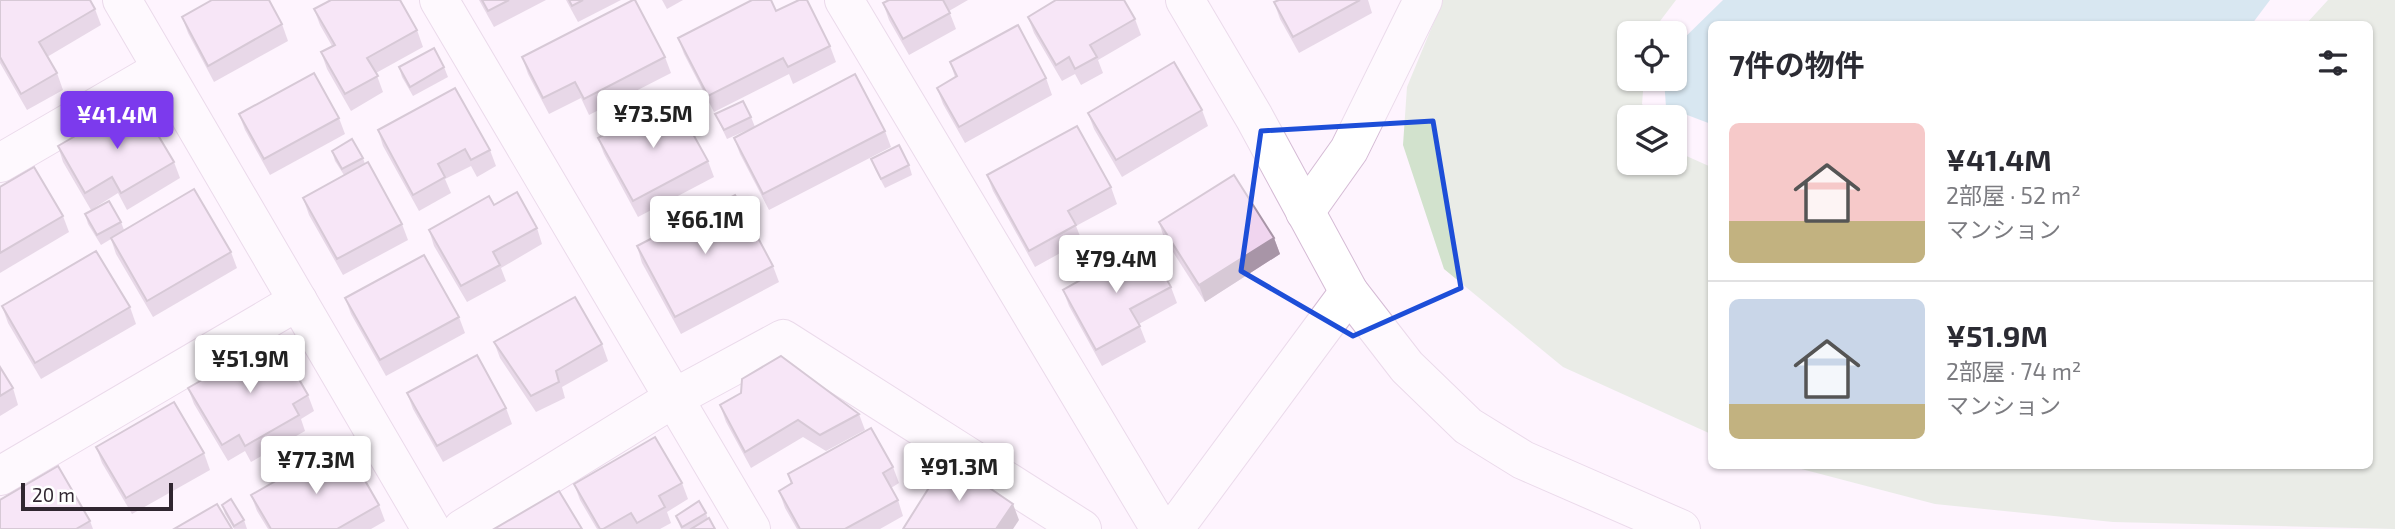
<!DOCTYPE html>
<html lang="ja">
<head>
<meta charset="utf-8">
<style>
	:root { --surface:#fff; --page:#f2f2f3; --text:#2b2b33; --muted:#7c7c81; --line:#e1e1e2; --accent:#7c3aed }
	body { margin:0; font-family:"Exo 2","Noto Sans JP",sans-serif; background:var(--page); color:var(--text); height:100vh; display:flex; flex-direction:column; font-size:26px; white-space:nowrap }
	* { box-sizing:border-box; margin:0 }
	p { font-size:23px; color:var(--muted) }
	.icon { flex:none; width:38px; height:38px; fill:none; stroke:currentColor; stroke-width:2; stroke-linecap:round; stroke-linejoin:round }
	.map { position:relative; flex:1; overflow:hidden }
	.drawer { position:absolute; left:1708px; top:21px; width:665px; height:448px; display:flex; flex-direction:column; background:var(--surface); border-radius:10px; box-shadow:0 2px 5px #0004 }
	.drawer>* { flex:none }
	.buttons { position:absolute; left:1617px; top:21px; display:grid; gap:14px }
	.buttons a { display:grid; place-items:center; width:70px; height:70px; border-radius:10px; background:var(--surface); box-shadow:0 2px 5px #0004; font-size:35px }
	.scale { position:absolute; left:21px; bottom:18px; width:152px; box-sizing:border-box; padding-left:7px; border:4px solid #302630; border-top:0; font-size:19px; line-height:24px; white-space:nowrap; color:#302630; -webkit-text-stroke:5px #fff; paint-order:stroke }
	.price { position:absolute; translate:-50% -60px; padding:0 16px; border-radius:7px; background:#fff; color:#222; font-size:23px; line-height:46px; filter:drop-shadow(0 2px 4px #0008) }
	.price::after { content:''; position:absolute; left:50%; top:42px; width:21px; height:16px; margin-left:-10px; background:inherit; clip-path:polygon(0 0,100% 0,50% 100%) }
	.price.selected { background:var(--accent); color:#fff }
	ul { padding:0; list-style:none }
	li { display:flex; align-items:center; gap:21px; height:175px; padding:0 21px }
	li+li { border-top:2px solid var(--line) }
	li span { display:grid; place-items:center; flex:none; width:196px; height:140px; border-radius:10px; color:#555 }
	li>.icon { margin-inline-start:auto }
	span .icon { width:84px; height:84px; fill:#fffc; stroke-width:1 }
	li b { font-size:30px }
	h2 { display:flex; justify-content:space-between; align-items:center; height:84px; padding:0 21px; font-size:30px }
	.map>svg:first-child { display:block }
</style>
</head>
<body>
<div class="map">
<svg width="2395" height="529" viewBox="0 0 2395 529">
	<rect width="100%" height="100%" fill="#fef4fe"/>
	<g fill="#d2e2cd">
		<polygon points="1443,0 1676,0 1651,33 1629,33 1629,79 1644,79 1642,104 1653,117 1629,117 1629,163 1675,163 1675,145 1682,154 1711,167 1711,434 1563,367 1444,269 1403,145 1407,87"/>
		<polygon points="2328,0 2395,0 2395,529 2113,522 1935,504 1790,466 2370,466 2370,24 2306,24"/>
	</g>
	<polygon fill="#acd7e3" points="1723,0 2270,0 2252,24 1712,24 1711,124 1666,107 1664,79 1675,79 1675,47"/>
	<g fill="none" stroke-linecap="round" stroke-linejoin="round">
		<g stroke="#d5bbd5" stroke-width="40">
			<g id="minor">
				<polyline points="122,0 431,529"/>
				<polyline points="439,0 751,529"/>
				<polyline points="844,0 1160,529"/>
				<polyline points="1185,0 1254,117 1349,292 1407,367 1468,426 1523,460 1681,529"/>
				<polyline points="0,163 162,69"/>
				<polyline points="1305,212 1349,150 1423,0"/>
				<polyline points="0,476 298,301"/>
				<polyline points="462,529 674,398 783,339 1082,529"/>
				<polyline points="1174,529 1349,292"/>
			</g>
		</g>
		<use href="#minor" stroke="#fff" stroke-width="38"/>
	</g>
	<g fill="#ceb7ce">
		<polygon points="0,0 95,9 101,25 47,57 57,73 63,90 27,110 0,63"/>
		<polygon points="479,0 546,0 494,27"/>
		<polygon points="566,0 621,0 578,22"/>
		<polygon points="662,0 683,0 667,9"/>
		<polygon points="889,0 968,0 949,11 956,29 909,55 889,20 883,3"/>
		<polygon points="1279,0 1368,0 1372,13 1299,53 1280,19 1274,2"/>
		<polygon points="314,9 417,30 423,47 376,73 383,92 351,111 327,69 321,52 332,46 320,25"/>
		<polygon points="776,11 830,46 836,62 793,84 789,74 714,112 684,54 678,38"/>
		<polygon points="182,17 282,24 288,41 214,82 188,33"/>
		<polygon points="1028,17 1135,19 1141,35 1098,60 1103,73 1081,85 1075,74 1062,81 1034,33"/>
		<polygon points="522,57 665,57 671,73 589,115 581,98 549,114 528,74"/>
		<polygon points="950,62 1046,78 1052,95 965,143 943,104 937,88 955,77"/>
		<polygon points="399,67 444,67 448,77 413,96 402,77"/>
		<polygon points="1202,110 1208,126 1122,177 1094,129 1088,113"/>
		<polygon points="239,114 339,118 345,134 270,175 245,130"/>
		<polygon points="715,114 751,117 755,127 885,131 891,147 769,210 740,154 734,138 754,127 727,139"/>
		<polygon points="378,130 490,150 496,166 477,177 471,166 445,179 451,193 419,211 383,146"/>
		<polygon points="598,138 708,161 714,177 638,217 604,154"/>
		<polygon points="58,146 174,162 180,178 127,210 118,193 91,210 63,162"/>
		<polygon points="332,151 363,158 365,164 402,224 408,240 343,275 309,215 303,198 344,175 335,161"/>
		<polygon points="871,159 909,165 912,175 885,188 875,169"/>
		<polygon points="987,175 1111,187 1117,204 1076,226 1082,241 1035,267 993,191"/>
		<polygon points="0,187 63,216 69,232 0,273"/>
		<polygon points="494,205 537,228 542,244 501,268 506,281 467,302 434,246 429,230"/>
		<polygon points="85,214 121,222 124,230 231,252 237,268 153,317 116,254 111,239 101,245 88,224"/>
		<polygon points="1159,222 1274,238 1280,254 1205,302 1164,238"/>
		<polygon points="637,246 773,266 779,282 681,334 642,263"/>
		<polygon points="1171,287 1177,303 1139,324 1146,342 1102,366 1069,306 1063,290"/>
		<polygon points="345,298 459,317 465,333 386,376 351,314"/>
		<polygon points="2,306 130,307 136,324 41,379 8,323"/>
		<polygon points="494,342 602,344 608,361 562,387 565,398 536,412 500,358"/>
		<polygon points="0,367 13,388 18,405 0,416"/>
		<polygon points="188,388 308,395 314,411 301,419 305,431 251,462 245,451 228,461 194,404"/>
		<polygon points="407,393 506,408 512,424 443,462 413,409"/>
		<polygon points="720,405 859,414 865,430 826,451 803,437 751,468 726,422"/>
		<polygon points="96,447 204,453 210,470 132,514 102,463"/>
		<polygon points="337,467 379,505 385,521 371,529 268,529 257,511 251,495"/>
		<polygon points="893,467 899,483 891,488 898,500 903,516 880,529 797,529 785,508 779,491 791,484 788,474"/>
		<polygon points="682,483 688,499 667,512 671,523 660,529 597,529 580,500 574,484"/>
		<polygon points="222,505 244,520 247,529 234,529 225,514"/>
		<polygon points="706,513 708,519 715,529 681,529 676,516"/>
		<polygon points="90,521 93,529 0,529"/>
	</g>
	<g fill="#a895a7">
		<polygon points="1274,238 1280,254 1205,302 1199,285"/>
		<polygon points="1013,504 1019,520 1013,529 996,529"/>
	</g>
	<g fill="#f0d5ef" stroke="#a895a7" stroke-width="2">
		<polygon points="0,0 90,0 95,9 39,42 57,73 21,94 0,57"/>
		<polygon points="212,0 269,0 282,24 208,66 182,17"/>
		<polygon points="331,0 400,0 417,30 367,58 378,76 345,94 321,52 335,45 314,9"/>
		<polygon points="482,0 509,0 488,11"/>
		<polygon points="569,0 583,0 572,6"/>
		<polygon points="633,0 635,0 665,57 584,99 575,82 543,98 522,57"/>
		<polygon points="752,0 771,0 776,11 799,0 807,0 830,46 788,67 783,58 708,96 678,38"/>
		<polygon points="889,0 943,0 950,13 903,39 883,3"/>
		<polygon points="1056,0 1124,0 1135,19 1090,45 1097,57 1075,69 1069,57 1056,65 1028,17"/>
		<polygon points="1279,0 1360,0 1293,37 1274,2"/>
		<polygon points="1018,25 1046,78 959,127 937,88 957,76 950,62"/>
		<polygon points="434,48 444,67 410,87 399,67"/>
		<polygon points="1174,62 1202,110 1116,160 1088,113"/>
		<polygon points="314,73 339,118 264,159 239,114"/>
		<polygon points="855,74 885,131 763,194 734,138"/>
		<polygon points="455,88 490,150 471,160 465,149 438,164 445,177 413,195 378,130"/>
		<polygon points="673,98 708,161 633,201 598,138"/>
		<polygon points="137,100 174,162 121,193 112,177 85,193 58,146"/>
		<polygon points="743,101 751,117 724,130 715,114"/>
		<polygon points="1077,126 1111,187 1068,211 1076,225 1029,251 987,175"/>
		<polygon points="352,139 363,158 342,169 332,151"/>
		<polygon points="899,145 909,165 881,179 871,159"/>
		<polygon points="368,162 402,224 337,259 303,198"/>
		<polygon points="34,167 63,216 0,253 0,187"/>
		<polygon points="1234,175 1274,238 1199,285 1159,222"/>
		<polygon points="194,189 231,252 147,301 111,238"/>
		<polygon points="517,192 537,228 493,252 500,265 461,286 429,230 489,196 494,205"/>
		<polygon points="735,195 773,266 675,317 637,246"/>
		<polygon points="109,201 121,222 97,235 85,214"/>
		<polygon points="1146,243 1171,287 1130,309 1140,326 1096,350 1063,290"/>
		<polygon points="96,251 130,307 35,363 2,306"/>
		<polygon points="424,255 459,317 380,360 345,298"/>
		<polygon points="575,297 602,344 556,371 559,382 531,396 494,342"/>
		<polygon points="275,338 308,395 293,404 299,415 245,446 239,435 222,445 188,388"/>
		<polygon points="477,355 506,408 437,446 407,393"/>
		<polygon points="781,356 859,414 820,435 798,420 745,452 720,405 741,393 742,379"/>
		<polygon points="0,367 13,388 0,396"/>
		<polygon points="174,402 204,453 126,498 96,447"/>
		<polygon points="871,428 893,467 883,473 898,500 845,529 800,529 779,491 792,483 788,474"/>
		<polygon points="655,437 682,483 659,496 665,507 637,523 631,513 603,529 600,529 574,484"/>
		<polygon points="328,451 337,467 352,458 379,505 337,529 271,529 251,495"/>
		<polygon points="947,459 1013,504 996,529 903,529"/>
		<polygon points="58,466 90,521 76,529 0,529 0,500"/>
		<polygon points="559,491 582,529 494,529"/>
		<polygon points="231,499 244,520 234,526 222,505"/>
		<polygon points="699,501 706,513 682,527 676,516"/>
		<polygon points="217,504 232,529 174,529"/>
		<polygon points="709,518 715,529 691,529"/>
	</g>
	<path d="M0 0H2395V529H0ZM 1433,121 L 1461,288 L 1353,336 L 1241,271 L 1261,131 Z" fill="#fef4fe" fill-opacity=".55" fill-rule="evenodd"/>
	<path fill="none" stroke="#1d4ed8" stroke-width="5" stroke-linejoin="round" d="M 1433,121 L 1461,288 L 1353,336 L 1241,271 L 1261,131 Z"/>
</svg>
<div class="buttons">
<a><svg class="icon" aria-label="locate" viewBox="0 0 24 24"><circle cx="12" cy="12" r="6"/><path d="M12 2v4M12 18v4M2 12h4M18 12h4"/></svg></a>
<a><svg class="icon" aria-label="layers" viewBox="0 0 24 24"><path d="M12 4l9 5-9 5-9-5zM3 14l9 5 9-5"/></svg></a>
</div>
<div class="scale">20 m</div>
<b class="price" style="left:653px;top:150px">¥73.5M</b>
<b class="price selected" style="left:117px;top:151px">¥41.4M</b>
<b class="price" style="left:705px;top:256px">¥66.1M</b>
<b class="price" style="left:1116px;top:295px">¥79.4M</b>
<b class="price" style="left:250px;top:395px">¥51.9M</b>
<b class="price" style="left:316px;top:496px">¥77.3M</b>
<b class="price" style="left:959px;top:503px">¥91.3M</b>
<section class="drawer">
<h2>7件の物件<svg class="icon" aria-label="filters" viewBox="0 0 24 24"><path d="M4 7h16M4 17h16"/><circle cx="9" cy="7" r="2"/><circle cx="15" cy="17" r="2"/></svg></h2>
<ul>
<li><span style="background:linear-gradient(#f6c9c9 70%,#c2b280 0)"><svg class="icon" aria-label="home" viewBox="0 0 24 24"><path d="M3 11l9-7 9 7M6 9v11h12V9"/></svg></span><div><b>¥41.4M</b><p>2部屋 · 52 m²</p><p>マンション</p></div></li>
<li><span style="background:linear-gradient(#c9d6e8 75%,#c2b280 0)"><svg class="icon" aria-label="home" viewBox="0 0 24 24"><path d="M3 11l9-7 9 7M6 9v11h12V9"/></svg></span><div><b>¥51.9M</b><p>2部屋 · 74 m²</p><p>マンション</p></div></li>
</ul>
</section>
</div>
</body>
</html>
